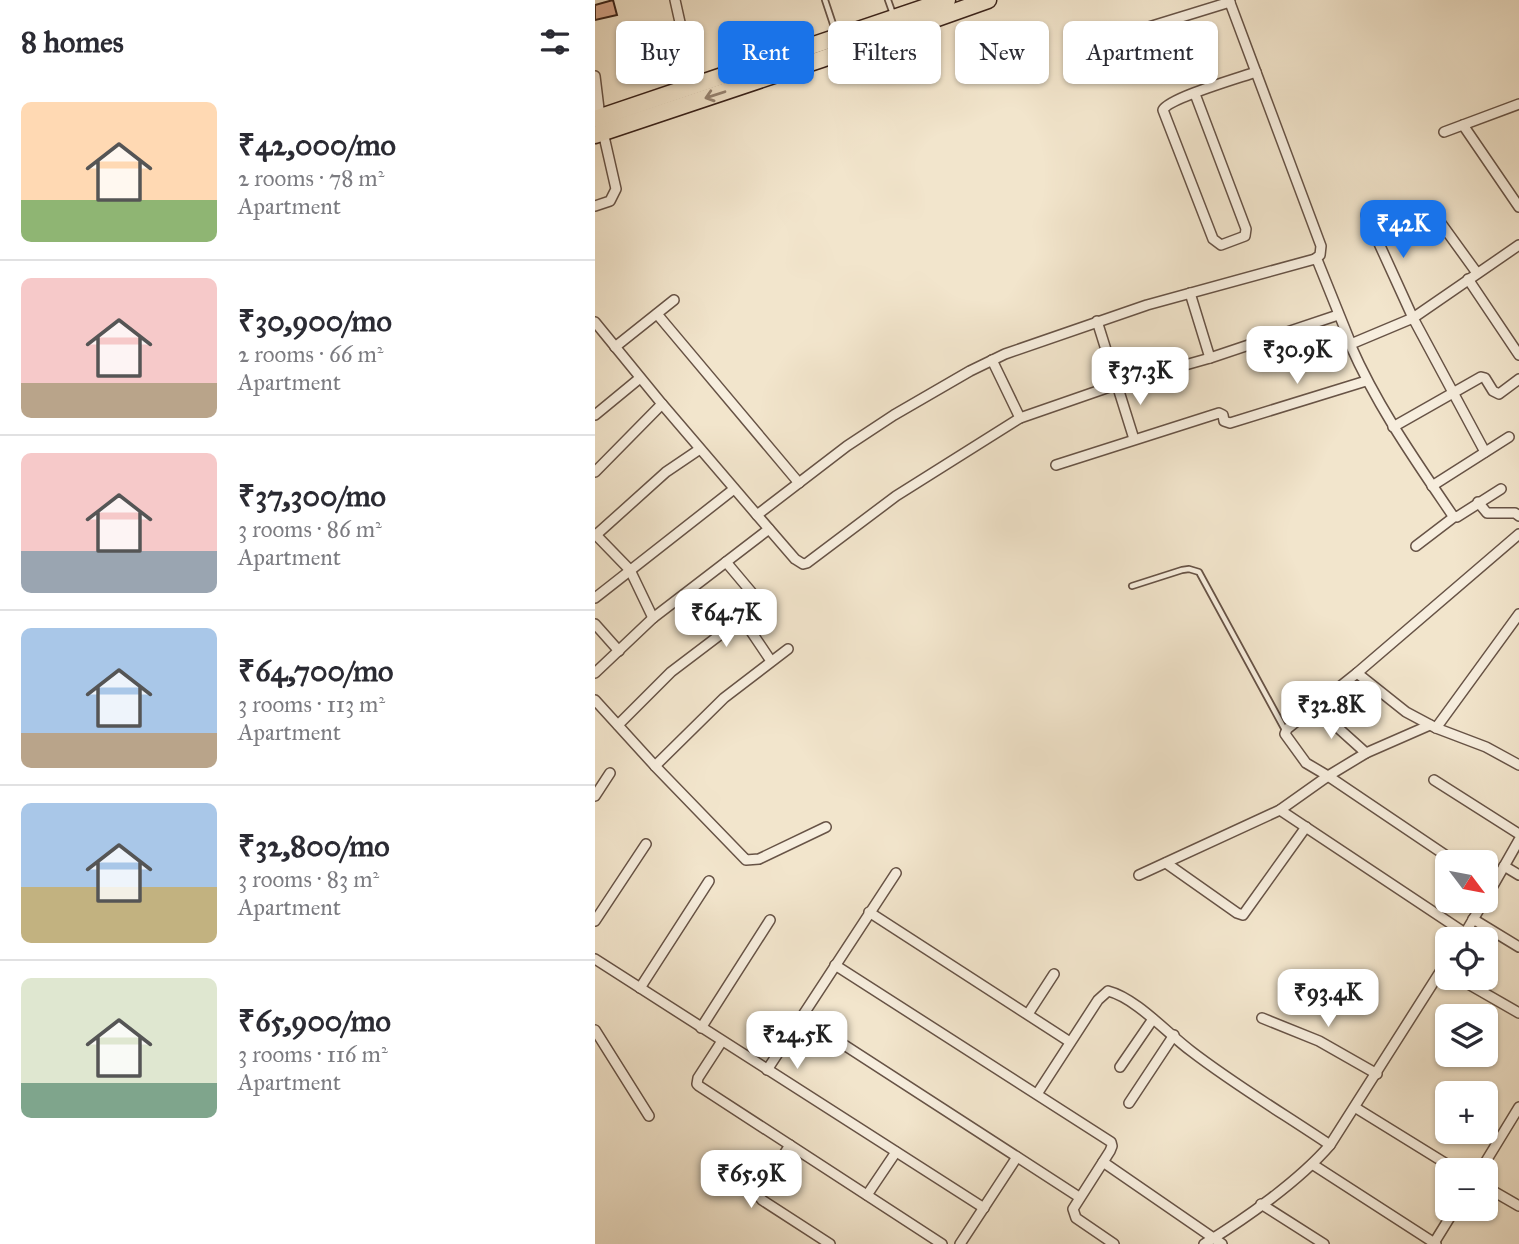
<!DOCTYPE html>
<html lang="en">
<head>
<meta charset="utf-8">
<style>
	:root { --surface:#fff; --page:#f7f7f7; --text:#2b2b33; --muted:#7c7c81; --line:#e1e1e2; --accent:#1a73e8 }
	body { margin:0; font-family:"IM FELL Great Primer",serif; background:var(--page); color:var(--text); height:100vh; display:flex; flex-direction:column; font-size:26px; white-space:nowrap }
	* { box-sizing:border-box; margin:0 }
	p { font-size:23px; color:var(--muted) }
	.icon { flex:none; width:38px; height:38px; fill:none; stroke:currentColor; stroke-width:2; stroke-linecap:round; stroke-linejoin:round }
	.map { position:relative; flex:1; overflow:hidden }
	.sheet { display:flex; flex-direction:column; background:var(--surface); width:595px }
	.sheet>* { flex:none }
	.hud { position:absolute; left:21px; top:21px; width:665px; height:63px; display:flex; gap:14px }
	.needle { width:46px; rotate:122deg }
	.buttons { position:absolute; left:840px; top:850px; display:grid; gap:14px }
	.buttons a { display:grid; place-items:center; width:63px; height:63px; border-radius:10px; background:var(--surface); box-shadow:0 2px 5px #0004; font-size:35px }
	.price { position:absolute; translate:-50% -60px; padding:0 16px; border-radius:14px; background:#fff; color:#222; font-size:23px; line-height:46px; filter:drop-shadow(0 2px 4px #0008) }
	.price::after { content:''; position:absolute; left:50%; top:42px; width:21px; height:16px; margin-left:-10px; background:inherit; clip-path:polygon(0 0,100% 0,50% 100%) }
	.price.active { background:var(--accent); color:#fff }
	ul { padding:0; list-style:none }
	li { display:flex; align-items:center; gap:21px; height:175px; padding:0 21px }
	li+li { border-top:2px solid var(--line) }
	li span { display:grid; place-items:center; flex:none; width:196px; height:140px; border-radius:10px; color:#555 }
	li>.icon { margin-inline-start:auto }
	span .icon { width:84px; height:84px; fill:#fffc; stroke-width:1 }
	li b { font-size:30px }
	h2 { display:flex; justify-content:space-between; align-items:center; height:84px; padding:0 21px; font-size:30px }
	.chip { padding:0 24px; border-radius:10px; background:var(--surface); box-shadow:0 2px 5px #0004; font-size:24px; line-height:63px }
	.chip.active { background:var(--accent); color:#fff }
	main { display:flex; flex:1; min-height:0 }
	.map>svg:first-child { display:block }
</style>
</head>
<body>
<main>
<section class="sheet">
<h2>8 homes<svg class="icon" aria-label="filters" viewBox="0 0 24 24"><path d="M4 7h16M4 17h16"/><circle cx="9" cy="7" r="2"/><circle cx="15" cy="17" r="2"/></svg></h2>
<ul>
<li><span style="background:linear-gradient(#ffd9b3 70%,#8fb573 0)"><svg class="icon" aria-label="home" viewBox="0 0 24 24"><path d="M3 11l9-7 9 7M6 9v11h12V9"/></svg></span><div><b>₹42,000/mo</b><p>2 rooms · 78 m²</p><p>Apartment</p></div></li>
<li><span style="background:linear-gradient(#f6c9c9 75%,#b9a48a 0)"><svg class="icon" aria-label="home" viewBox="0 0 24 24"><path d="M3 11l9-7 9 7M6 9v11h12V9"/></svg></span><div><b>₹30,900/mo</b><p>2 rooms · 66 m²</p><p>Apartment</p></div></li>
<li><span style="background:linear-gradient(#f6c9c9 70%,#9aa5b1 0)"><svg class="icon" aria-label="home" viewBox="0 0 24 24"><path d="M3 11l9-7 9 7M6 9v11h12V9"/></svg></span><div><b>₹37,300/mo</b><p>3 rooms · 86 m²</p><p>Apartment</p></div></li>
<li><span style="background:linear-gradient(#a9c7e8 75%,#b9a48a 0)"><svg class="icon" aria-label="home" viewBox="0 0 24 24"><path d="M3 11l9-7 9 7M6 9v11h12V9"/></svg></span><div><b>₹64,700/mo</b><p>3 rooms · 113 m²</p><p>Apartment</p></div></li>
<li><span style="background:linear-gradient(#a9c7e8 60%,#c2b280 0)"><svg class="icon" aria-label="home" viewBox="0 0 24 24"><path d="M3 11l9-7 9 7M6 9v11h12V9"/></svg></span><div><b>₹32,800/mo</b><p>3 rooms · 83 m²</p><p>Apartment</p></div></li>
<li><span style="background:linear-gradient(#dfe7d0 75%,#7fa58c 0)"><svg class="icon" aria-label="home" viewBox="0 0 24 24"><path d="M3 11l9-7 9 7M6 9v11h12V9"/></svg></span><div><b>₹65,900/mo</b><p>3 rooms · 116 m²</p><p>Apartment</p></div></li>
</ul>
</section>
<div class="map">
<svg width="924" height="1244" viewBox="0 0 924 1244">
	<rect width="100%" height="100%" fill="#f2e5cc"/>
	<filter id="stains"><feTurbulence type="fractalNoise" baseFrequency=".00286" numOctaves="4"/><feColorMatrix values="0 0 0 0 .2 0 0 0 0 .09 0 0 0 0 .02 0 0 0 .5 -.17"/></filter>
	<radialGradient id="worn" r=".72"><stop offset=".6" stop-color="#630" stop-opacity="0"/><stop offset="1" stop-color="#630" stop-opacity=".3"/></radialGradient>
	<polygon fill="#d8a78d" stroke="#39221a" stroke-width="2" points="18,0 22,15 0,20 0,5"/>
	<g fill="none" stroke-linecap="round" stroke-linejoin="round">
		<g stroke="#675346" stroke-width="8">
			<g id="lane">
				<polyline points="230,0 241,33"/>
				<polyline points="293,0 298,14"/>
				<polyline points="537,586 587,570 594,569 604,572 690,730"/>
			</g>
		</g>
		<g stroke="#675346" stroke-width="12">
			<g id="street">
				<polyline points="80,0 99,85"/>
				<polyline points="634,0 726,246 725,255 720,259"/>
				<polyline points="544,30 635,2"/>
				<polyline points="0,76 5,117"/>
				<path d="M 600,94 L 651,229 L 650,236 L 626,245 L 618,239 L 568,110 C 574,98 644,78 661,72"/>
				<polyline points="868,125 924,207"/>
				<polyline points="849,132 924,104"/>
				<polyline points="0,206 15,201 21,189 8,132"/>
				<polyline points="771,215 818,318 890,452"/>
				<polyline points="840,215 882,273"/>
				<polyline points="873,279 924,355"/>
				<polyline points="595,293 615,358"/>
				<polyline points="62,314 204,483"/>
				<polyline points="502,321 539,439"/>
				<polyline points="0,322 67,404 162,515 252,446 299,415 375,371 410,354 552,305 720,259 723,262 756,344 818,318 924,245"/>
				<path d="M 755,344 C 782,406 820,460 858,516 L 862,517 L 906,489"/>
				<polyline points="20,347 79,300"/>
				<polyline points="397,360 425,418"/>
				<polyline points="0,415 45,378"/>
				<polyline points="798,427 886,377 890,378 898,391 904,394 924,379"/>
				<polyline points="461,465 624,413 628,415 629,421 635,423 771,381"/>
				<polyline points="0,472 67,404"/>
				<polyline points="837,486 914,437"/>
				<polyline points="883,502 892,513 920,513 924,516"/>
				<polyline points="162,515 200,559 208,564 212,563 301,496 425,418 523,384 615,358 743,315"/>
				<polyline points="0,534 35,570 58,618"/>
				<polyline points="1,535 71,472 105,449"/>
				<polyline points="821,546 859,517"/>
				<polyline points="0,598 139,489"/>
				<polyline points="147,618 176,661"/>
				<polyline points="0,624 24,651"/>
				<polyline points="0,673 58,618 174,529"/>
				<polyline points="762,673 811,712 841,728 891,747 924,765"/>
				<polyline points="0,700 60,766 151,860 164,859 231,827"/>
				<polyline points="721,708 771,753"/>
				<polyline points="23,725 76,672 163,606 163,600 131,562"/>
				<polyline points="841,728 924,614"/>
				<polyline points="60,766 129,698 193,649"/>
				<polyline points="839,780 924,834"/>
				<polyline points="0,796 15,773"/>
				<polyline points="685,810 870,933"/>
				<polyline points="571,863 642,913 648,915 711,827"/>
				<polyline points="862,863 733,776 711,763 690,734 692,729 762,673 924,534"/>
				<polyline points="909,866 924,875"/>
				<polyline points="544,875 685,810 733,776 771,753 835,725"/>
				<polyline points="891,898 924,840"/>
				<polyline points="274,912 475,1042"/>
				<polyline points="878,919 924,947"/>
				<polyline points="0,921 51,844"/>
				<polyline points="866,940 889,901"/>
				<polyline points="0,959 389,1208"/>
				<polyline points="240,965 516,1142 517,1146 515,1151 478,1209 481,1218 519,1244"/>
				<polyline points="863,978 924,1013"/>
				<polyline points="45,988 114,881"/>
				<polyline points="433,1014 459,974"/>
				<polyline points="206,1017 484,1197"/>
				<polyline points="667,1018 724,1041 782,1074"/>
				<polyline points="106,1028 175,920"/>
				<polyline points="0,1030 54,1116"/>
				<polyline points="127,1041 103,1078 102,1084 104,1086 347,1244"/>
				<polyline points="525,1067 558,1019"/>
				<polyline points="172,1070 301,873"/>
				<path d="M 442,1094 L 503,1000 L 513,991 C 541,998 573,1034 596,1051 C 640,1085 689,1114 735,1145"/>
				<polyline points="534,1103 579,1035"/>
				<polyline points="761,1108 863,1171"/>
				<polyline points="195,1145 163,1195 167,1200 235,1244"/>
				<polyline points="508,1162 627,1244"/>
				<polyline points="717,1164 841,1244"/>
				<polyline points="885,1171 924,1107"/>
				<polyline points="891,1187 924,1206"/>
				<polyline points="272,1195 301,1152"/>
				<polyline points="666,1204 729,1244"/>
				<polyline points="839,1243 860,1209"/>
				<polyline points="365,1244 422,1157"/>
				<path d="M 609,1244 C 650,1219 704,1181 735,1145 L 852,961"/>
			</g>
		</g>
		<g stroke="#39221a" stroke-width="19">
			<g id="highway">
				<polyline points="0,119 352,0"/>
				<polyline points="0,135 227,59 393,0"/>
			</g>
		</g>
		<use href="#lane" stroke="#f7eede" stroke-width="4.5"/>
		<use href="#street" stroke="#f7eede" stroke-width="9"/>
		<use href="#highway" stroke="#f2e5cc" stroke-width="16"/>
	</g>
	<defs><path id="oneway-shaft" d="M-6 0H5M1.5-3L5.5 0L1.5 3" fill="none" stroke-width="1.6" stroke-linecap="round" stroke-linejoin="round" transform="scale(1.75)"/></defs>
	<use stroke="#968473" href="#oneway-shaft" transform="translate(120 95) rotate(162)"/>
	<rect width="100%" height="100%" filter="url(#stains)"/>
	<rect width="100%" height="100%" fill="url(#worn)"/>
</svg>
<div class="buttons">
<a><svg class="needle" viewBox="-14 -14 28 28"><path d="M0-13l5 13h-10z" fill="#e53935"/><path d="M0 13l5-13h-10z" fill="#7c7c81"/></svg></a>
<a><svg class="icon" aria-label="locate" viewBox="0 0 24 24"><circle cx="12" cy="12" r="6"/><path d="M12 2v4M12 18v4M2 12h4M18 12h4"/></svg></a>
<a><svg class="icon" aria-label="layers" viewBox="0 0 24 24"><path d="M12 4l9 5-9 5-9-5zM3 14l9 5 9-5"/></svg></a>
<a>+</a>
<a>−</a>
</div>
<b class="price active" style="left:808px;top:260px">₹42K</b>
<b class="price" style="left:702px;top:386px">₹30.9K</b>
<b class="price" style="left:545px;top:407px">₹37.3K</b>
<b class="price" style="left:131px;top:649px">₹64.7K</b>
<b class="price" style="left:736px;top:741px">₹32.8K</b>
<b class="price" style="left:733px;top:1029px">₹93.4K</b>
<b class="price" style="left:202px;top:1071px">₹24.5K</b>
<b class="price" style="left:156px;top:1210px">₹65.9K</b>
<div class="hud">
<a class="chip">Buy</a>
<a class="chip active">Rent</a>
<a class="chip">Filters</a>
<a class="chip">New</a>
<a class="chip">Apartment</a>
</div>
</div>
</main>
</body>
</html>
